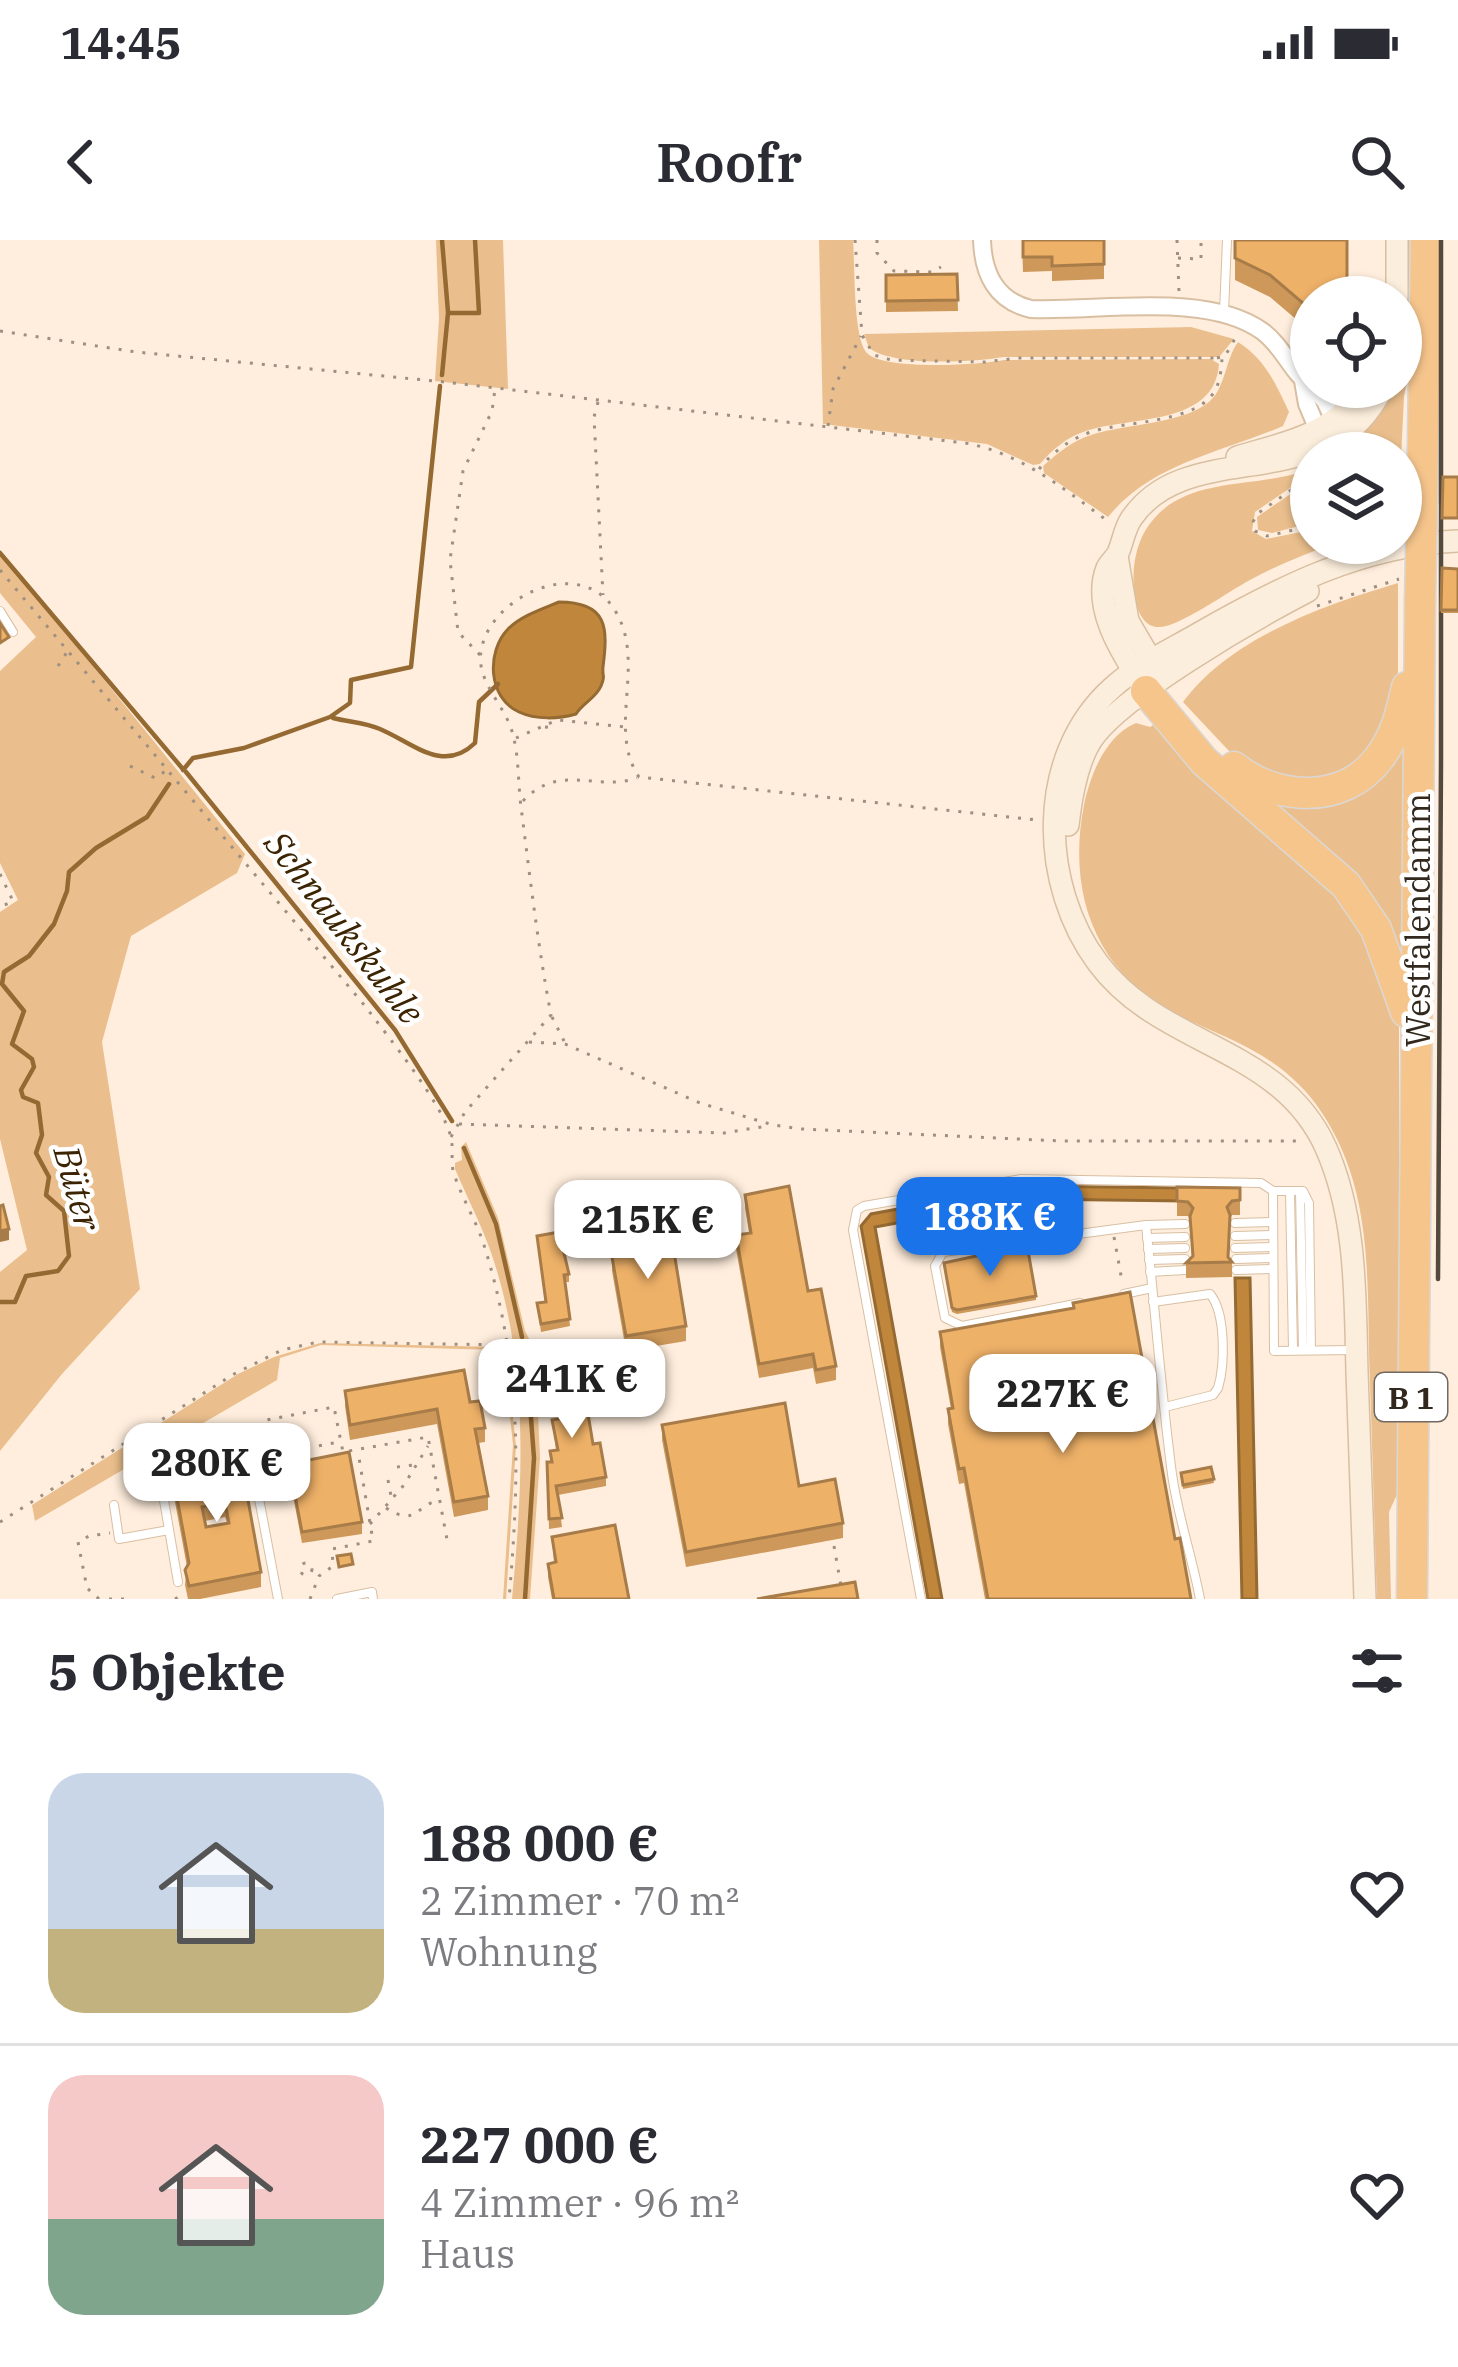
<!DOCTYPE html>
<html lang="de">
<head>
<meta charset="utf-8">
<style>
	:root { --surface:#fff; --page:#f7f7f7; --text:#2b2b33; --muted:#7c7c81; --line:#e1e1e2; --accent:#1a73e8 }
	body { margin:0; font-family:"IBM Plex Serif",serif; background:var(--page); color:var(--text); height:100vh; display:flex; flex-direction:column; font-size:45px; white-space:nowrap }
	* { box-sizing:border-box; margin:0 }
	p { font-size:39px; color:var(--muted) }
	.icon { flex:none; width:66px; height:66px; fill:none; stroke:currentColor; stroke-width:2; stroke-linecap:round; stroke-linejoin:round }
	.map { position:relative; height:1359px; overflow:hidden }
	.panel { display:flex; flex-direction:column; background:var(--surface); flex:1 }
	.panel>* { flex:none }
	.controls { position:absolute; left:1290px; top:36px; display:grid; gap:24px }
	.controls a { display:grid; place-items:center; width:132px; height:132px; border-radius:50%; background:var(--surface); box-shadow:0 3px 9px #0004; font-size:60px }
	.price { position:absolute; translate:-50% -102px; padding:0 27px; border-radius:24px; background:#fff; color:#222; font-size:39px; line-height:78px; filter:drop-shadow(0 3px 6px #0008) }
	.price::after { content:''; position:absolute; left:50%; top:72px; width:36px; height:27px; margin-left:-18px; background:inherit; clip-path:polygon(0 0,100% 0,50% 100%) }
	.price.selected { background:var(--accent); color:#fff }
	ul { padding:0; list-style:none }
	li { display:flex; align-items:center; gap:36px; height:300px; padding:0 48px }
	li+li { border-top:3px solid var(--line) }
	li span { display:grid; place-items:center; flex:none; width:336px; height:240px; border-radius:36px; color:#555 }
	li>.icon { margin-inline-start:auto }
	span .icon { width:144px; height:144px; fill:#fffc; stroke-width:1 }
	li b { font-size:51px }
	h2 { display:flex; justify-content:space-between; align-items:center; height:144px; padding:0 48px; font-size:51px }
	.status { display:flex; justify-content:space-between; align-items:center; height:84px; padding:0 60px; background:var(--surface); direction:ltr }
	.status svg { height:33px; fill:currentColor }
	header { display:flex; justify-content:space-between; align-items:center; height:156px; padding:0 48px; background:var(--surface); font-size:54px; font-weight:600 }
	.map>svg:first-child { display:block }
</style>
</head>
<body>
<div class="status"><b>14:45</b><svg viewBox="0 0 49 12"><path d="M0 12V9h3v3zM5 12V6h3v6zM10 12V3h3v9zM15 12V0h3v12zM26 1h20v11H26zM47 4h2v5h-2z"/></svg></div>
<header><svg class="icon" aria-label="back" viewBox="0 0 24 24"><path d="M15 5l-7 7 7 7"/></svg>Roofr<svg class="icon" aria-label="search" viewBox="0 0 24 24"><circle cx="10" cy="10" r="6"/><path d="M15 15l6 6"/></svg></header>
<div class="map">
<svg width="1458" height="1359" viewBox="0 0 1458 1359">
	<rect width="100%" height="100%" fill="#fed"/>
	<g fill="#ebbf8d">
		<polygon points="436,0 503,0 508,149 435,141 439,79"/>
		<path d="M 819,0 L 853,0 C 855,24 853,95 866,112 C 881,131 980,125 1004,120 L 1211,119 L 1219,124 C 1215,186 1131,176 1086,191 C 1067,197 1053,209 1040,224 L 1033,225 L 987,204 L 823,184 Z"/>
		<polygon points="1407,0 1416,0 1411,124 1404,156 1401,219 1401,213 1334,213 1375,179 1392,147 1401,147"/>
		<path d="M 1191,87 L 1234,99 L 1219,117 L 1004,117 C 974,122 894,127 869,108 L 864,94 Z"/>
		<path d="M 1238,102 C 1265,119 1276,144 1289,172 L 1283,186 C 1221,213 1152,223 1108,277 L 1044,233 L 1043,226 C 1058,213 1072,201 1091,195 C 1124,184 1185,184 1210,161 C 1226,146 1225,120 1238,102 Z"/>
		<path d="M 1304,231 L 1306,237 L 1255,272 L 1252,291 L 1266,299 L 1311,290 L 1311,303 L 1335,303 C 1306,314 1277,325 1250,340 C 1229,351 1181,386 1160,387 C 1146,388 1139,375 1136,363 C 1131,339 1133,312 1145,291 C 1179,234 1251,250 1304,231 Z"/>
		<polygon points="1311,240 1311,283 1272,293 1258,290 1257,277"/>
		<polygon points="0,311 245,614 237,633 131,696 102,802 140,1049 62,1134 0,1211 0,1032 27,1010 0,899 0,672 18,660 0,623 0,431 36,397 0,353"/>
		<path d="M 1398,343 L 1398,452 L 1367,522 L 1314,548 L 1244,527 L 1183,462 C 1230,398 1324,365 1398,343 Z"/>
		<path d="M 1159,481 L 1367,682 L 1399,784 L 1400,1248 L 1389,1272 L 1391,1359 L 1377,1359 C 1374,1277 1372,1195 1369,1113 C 1368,1053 1369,988 1350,931 C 1339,898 1320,863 1293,839 C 1259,807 1215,794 1174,773 C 1094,731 1067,651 1084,565 C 1090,535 1106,495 1136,483 L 1150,487 Z"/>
		<polygon points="1405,502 1405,729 1217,520 1296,559"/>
		<path d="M 466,902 L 498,978 L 525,1091 L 535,1110 L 540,1218 L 530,1359 L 512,1359 C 523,1242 530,1120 489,1007 C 479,980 466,955 455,929 L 455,923 L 462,920 L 461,907 Z"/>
		<polygon points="320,1103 499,1107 506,1111 516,1206 506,1359 503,1359 513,1205 504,1118 497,1110 321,1105 280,1118 277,1140 35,1281 32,1265 238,1134 274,1117"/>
	</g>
	<g fill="#c0863b" stroke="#956a32" stroke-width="3">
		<path d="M 559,362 C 608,362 608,388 603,427 C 602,439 606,434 601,446 C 596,458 583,463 576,474 C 559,479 536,480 519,472 C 488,458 486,412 508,389 C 521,376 542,369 559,362 Z"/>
		<polygon points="1023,946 1186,948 1185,961 1027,959 875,987 942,1359 928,1359 861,986 871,974"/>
		<polygon points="1235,1038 1250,1038 1257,1359 1242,1359"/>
	</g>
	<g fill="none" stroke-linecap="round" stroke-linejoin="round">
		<g stroke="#956a32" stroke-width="4.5">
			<polyline points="442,0 448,72"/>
			<polyline points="442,135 448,73 479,73 475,0"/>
			<polyline points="0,313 182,528"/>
			<path d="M 333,478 C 349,482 366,483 380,489 C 413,503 443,534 475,503 L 479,462 L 498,444"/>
			<polyline points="183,530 193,518 244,508 330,477 350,463 351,440 411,427 440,146"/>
			<polyline points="186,532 395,790 452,881"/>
			<polyline points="464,908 496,984 522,1097"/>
			<polyline points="0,1062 15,1062 26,1036 58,1031 69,1016 64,971 46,955 49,937 36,913 42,895 38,863 23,857 21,850 34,827 32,819 12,804 24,771 2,744 4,732 29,716 54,684 67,651 69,632 96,608 147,577 169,544"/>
			<polyline points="525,1359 534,1218 527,1125"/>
		</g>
		<g stroke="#d9bfa2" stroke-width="10">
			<g id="lane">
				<polyline points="1224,72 1227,0"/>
				<polyline points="0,371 13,392"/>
				<polyline points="1273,951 1274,1111 1355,1110"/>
				<polyline points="1290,951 1293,1110"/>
				<polyline points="1300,951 1303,1110"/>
				<polyline points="1235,983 1273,982"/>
				<polyline points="1146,985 1185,984"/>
				<polyline points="1235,996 1273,995"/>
				<polyline points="1147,998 1185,997"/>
				<polyline points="1235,1008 1273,1007"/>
				<polyline points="1148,1009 1185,1008"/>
				<polyline points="1236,1019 1273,1018"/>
				<polyline points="1149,1020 1185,1019"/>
				<polyline points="1236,1030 1273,1029"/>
				<polyline points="1150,1032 1185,1030"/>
				<polyline points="1124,1054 1152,1048"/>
				<path d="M 1153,1062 L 1210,1054 C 1226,1073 1225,1125 1218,1148 L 1213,1155 L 1165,1167"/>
				<path d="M 1080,1063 L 962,1086 L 945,1078 L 935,1026 L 943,1012 L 1146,985 C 1155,1068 1161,1151 1172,1234 C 1178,1277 1192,1316 1200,1359"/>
				<polyline points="241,1229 253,1227 278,1359"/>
				<polyline points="114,1265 119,1299 169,1290"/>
				<polyline points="178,1342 161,1243 179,1240"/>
				<polyline points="337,1359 372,1352 373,1359"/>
				<polyline points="921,1359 853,990 857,970 864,966 1021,939 1261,943 1273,951 1303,951 1309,963 1311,1110"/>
			</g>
		</g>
		<g stroke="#d9bfa2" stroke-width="20">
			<g id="street">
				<path d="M 982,0 C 983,34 996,61 1031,69 C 1098,72 1206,51 1262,91 C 1283,106 1291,132 1311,146"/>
				<polyline points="1303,141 1307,164 1321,197"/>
				<polyline points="1312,147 1325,161 1337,187"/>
			</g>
		</g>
		<g stroke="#d9bfa2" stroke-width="24">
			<g id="secondary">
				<polyline points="1397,57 1397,0"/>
				<path d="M 1237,217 C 1291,201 1331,195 1367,147"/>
				<polyline points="1117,316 1128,381 1158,432"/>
				<path d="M 1139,440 C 1120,410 1092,366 1107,328 C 1110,322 1115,319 1118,313 C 1123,302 1124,290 1131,279 C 1189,193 1328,262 1383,147"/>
				<path d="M 1068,585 C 1071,559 1076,527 1089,504 C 1114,459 1258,377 1308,351"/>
				<path d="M 1365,1359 C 1362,1283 1360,1208 1357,1132 C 1355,1057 1357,978 1326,908 C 1280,805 1161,808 1098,723 C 1040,646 1035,517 1112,448 C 1136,426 1168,411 1196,395 C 1278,348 1362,305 1458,301"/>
			</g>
		</g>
		<g stroke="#dad8d6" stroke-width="33">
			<g id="highway">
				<polyline points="1422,264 1426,0"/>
				<polyline points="1146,451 1204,521 1346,645 1376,689 1406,772"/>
				<path d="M 1234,527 C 1276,561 1344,565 1379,518 C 1396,496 1401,473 1407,447"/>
				<polyline points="1412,1359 1420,361"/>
			</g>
		</g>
		<g stroke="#9d8f81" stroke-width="3" stroke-dasharray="3 9" stroke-linecap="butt">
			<polyline points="855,0 862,95 874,115 891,120 985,122 1018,118 1216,118"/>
			<polyline points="877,0 877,13 894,31 932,32 941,27"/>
			<polyline points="1177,0 1179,52"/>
			<polyline points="1178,18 1201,19 1201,0"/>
			<polyline points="1349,57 1349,53 1365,53"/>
			<path d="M 0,91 L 136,112 L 445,142 L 965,203 C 1021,213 1064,249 1109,282"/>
			<polyline points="1217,118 1225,116 1236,97"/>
			<polyline points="598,162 594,177 603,355"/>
			<polyline points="828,186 833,149 861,96"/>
			<path d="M 1039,229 C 1054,211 1071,198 1094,191 C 1125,182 1192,182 1212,155 C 1220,145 1221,131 1222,119"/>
			<polyline points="1311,236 1257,274 1253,282 1255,291 1267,296 1311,286"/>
			<path d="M 0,330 L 365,766 C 386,794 445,867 451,898 C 454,910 450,922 454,934 C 462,958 475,979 483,1002 C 522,1124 520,1233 509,1359"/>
			<polyline points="1317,366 1399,339"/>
			<polyline points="480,415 458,392 450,320 463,231 492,171 495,149"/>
			<polyline points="58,426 67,412"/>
			<polyline points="545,487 555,488"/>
			<polyline points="516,498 557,480 626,487"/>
			<polyline points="130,526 155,538 167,530"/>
			<path d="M 523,561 C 560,522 595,552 637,538"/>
			<polyline points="0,634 13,661 0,667"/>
			<polyline points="552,777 564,801"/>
			<polyline points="529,802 565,804 700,863 773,885 802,889 1061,901 1301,901"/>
			<polyline points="459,884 724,893 767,886"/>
			<path d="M 451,897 L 465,872 L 551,775 C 538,707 530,637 521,567 C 518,544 519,517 513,495 C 506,465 476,443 481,411 C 487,375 525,348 559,344 C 582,342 602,350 614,369 C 648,421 606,488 639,537 L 1037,580"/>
			<polyline points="1114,997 1122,1041"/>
			<polyline points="272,1214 266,1180 334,1167 343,1212 428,1197 448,1305"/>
			<polyline points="260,1217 339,1202"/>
			<polyline points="397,1227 413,1225"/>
			<polyline points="388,1240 391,1256"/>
			<path d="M 386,1268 C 417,1288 416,1264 440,1260"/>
			<polyline points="0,1282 234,1134 282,1110 318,1102 506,1105"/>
			<polyline points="370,1284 404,1245 428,1206"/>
			<polyline points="834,1306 841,1346"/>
			<circle cx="306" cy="1329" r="6"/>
			<polyline points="99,1359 87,1348 78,1302 89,1296 110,1293"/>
			<polyline points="109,1359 125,1359"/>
			<polyline points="175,1359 180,1356"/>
			<polyline points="310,1359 319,1336 333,1326 332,1309 373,1301 358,1212"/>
		</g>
		<use href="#lane" stroke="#fff" stroke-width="8"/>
		<use href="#street" stroke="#fff" stroke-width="16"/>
		<use href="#secondary" stroke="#fceedc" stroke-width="21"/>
		<use href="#highway" stroke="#f6c58c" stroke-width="30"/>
		<path stroke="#54493d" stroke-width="4.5" d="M 1438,1039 C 1442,693 1441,346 1441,0"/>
		<g stroke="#dad8d6" stroke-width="33" stroke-linecap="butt">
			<polyline id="highway-bridge" points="1420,361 1422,264"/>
		</g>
		<use href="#highway-bridge" stroke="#f6c58c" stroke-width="30"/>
	</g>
	<g fill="#cd9859" fill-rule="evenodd">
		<polygon points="1022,0 1104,0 1104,39 1052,41 1052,31 1023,32"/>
		<polygon points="1235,0 1311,57 1311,92 1270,57 1235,40"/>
		<polygon points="957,34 958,71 886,72 886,35"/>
		<polygon points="1442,328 1458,329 1458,373 1441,373"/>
		<polygon points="1177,947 1240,948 1240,975 1232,975 1230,978 1229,1018 1232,1022 1232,1037 1186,1038 1186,1023 1192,1017 1190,979 1188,976 1177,976"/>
		<polygon points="745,955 808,1051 836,1126 836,1140 816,1144 813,1128 759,1138 736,1009 736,995 749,993 745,968"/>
		<polygon points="537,996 569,1034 569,1042 565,1042 570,1086 541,1092 537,1063 545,1062"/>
		<polygon points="614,996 686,1086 686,1101 626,1111 612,1031 612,1017 615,1016"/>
		<polygon points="944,1027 1036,1056 1036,1060 957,1074 952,1072"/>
		<polygon points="940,1092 1175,1299 1191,1359 985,1359 964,1243 959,1244 948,1184 948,1169 951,1169 940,1107"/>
		<polygon points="554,1122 582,1139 582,1148 578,1149 582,1175 606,1237 606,1246 558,1255 562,1287 549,1289 547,1222 551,1222 550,1211 556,1210 552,1180 568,1177 565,1157 558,1158"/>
		<polygon points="345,1151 470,1162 485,1188 485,1202 478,1203 488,1256 488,1270 454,1277 437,1184 350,1200 345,1166"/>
		<polygon points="662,1185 799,1246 843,1283 843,1298 686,1327 662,1200"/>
		<polygon points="289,1224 362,1282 362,1294 302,1303 289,1235"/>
		<polygon points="1211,1227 1214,1243 1183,1249 1181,1233"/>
		<path d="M 173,1236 L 249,1237 L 249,1252 L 247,1252 L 261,1332 L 261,1347 L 200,1359 L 188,1359 L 185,1345 L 187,1327 L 173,1251 ZM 225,1277 L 227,1283 L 206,1287 L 205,1281 Z"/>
		<polygon points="552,1297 629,1359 552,1359 548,1337 548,1324 554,1323"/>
	</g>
	<polygon fill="#a77c49" points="9,989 9,1000 0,1002 0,991"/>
	<g fill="#eeb168" stroke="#a77c49" stroke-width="3" fill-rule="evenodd">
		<polygon points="1023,0 1104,0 1104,24 1052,26 1052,17 1023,17"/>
		<polygon points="1235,0 1347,0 1347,57 1311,57 1311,70 1270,35 1235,18"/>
		<polygon points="957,34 958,60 886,61 886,35"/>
		<polygon points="1443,237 1458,237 1458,278 1442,278"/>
		<polygon points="1442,328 1458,329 1458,370 1441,370"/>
		<polygon points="0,383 9,397 0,403"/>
		<polygon points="789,946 808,1051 821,1049 836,1126 816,1130 813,1114 759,1124 736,995 751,993 745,955"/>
		<polygon points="1177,947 1240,948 1240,960 1232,961 1227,967 1230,975 1228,1017 1232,1022 1186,1023 1193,1016 1190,976 1193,968 1188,962 1177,961"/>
		<polygon points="3,965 9,989 0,991 0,966"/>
		<polygon points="670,987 686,1086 626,1096 612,1017 618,1016 614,996"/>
		<polygon points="559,992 569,1034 564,1035 570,1079 541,1084 537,1063 546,1062 537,996"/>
		<polygon points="1027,1005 1036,1056 957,1070 952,1068 944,1023"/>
		<polygon points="1130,1052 1175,1299 1180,1298 1191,1359 988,1359 964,1228 959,1229 948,1169 953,1168 940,1092 1074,1068 1073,1063"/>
		<polygon points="579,1118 582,1139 577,1140 582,1175 588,1174 593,1204 600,1203 606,1237 556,1246 562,1278 549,1279 547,1222 552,1222 550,1211 558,1210 552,1180 570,1177 565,1147 558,1148 554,1122"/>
		<polygon points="464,1130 470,1162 480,1161 485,1188 475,1189 488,1256 454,1262 437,1169 350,1185 345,1151"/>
		<polygon points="785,1163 799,1246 835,1239 843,1283 686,1312 662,1185"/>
		<polygon points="349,1212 362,1282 302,1292 289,1224"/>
		<path d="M 237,1225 L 246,1226 L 249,1237 L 244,1238 L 261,1332 L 189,1346 L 185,1330 L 189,1323 L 173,1236 ZM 225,1263 L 229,1283 L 206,1287 L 202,1267 Z"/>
		<polygon points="1211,1227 1214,1239 1183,1245 1181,1233"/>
		<polygon points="615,1285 629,1359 554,1359 548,1324 556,1322 552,1297"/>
		<polygon points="351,1314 353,1324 339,1327 337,1316"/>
		<polygon points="855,1342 858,1359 757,1359"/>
	</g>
	<g text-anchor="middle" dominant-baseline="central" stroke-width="9" stroke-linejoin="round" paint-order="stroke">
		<rect fill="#fff" stroke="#706861" stroke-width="3" x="1375" y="1133" width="72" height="48" rx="9"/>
		<g font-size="30" font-weight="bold" fill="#32281d">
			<text x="1411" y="1157">B 1</text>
		</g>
		<g font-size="33" fill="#32281d" stroke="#fff">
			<text transform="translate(1417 680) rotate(-90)">Westfalendamm</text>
		</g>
		<g font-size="36" font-style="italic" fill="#3c2403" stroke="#fff">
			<text transform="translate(345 687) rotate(52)">Schnaukskuhle</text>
			<text transform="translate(78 948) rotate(74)">Büter</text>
		</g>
	</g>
</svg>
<div class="controls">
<a><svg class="icon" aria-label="locate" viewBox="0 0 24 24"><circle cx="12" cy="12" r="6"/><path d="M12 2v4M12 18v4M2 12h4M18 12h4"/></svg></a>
<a><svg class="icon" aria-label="layers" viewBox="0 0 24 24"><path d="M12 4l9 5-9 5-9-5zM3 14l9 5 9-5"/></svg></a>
</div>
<b class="price selected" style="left:990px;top:1039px">188K €</b>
<b class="price" style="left:648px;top:1042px">215K €</b>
<b class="price" style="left:572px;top:1201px">241K €</b>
<b class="price" style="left:1063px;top:1216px">227K €</b>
<b class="price" style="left:217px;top:1285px">280K €</b>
</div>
<section class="panel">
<h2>5 Objekte<svg class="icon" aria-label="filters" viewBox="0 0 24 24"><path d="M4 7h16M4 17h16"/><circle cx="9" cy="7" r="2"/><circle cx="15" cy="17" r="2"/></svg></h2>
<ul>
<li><span style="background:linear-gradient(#c9d6e8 65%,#c2b280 0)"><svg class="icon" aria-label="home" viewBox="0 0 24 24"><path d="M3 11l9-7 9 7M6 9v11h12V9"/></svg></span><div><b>188 000 €</b><p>2 Zimmer · 70 m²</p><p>Wohnung</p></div><svg class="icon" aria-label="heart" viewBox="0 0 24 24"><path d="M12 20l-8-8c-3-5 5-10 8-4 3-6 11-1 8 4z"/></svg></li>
<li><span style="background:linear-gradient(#f6c9c9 60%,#7fa58c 0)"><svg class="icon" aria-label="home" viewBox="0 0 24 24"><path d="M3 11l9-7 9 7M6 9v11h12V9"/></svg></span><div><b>227 000 €</b><p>4 Zimmer · 96 m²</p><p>Haus</p></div><svg class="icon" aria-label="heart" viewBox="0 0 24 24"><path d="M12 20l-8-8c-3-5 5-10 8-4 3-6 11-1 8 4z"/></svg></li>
</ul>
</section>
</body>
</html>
